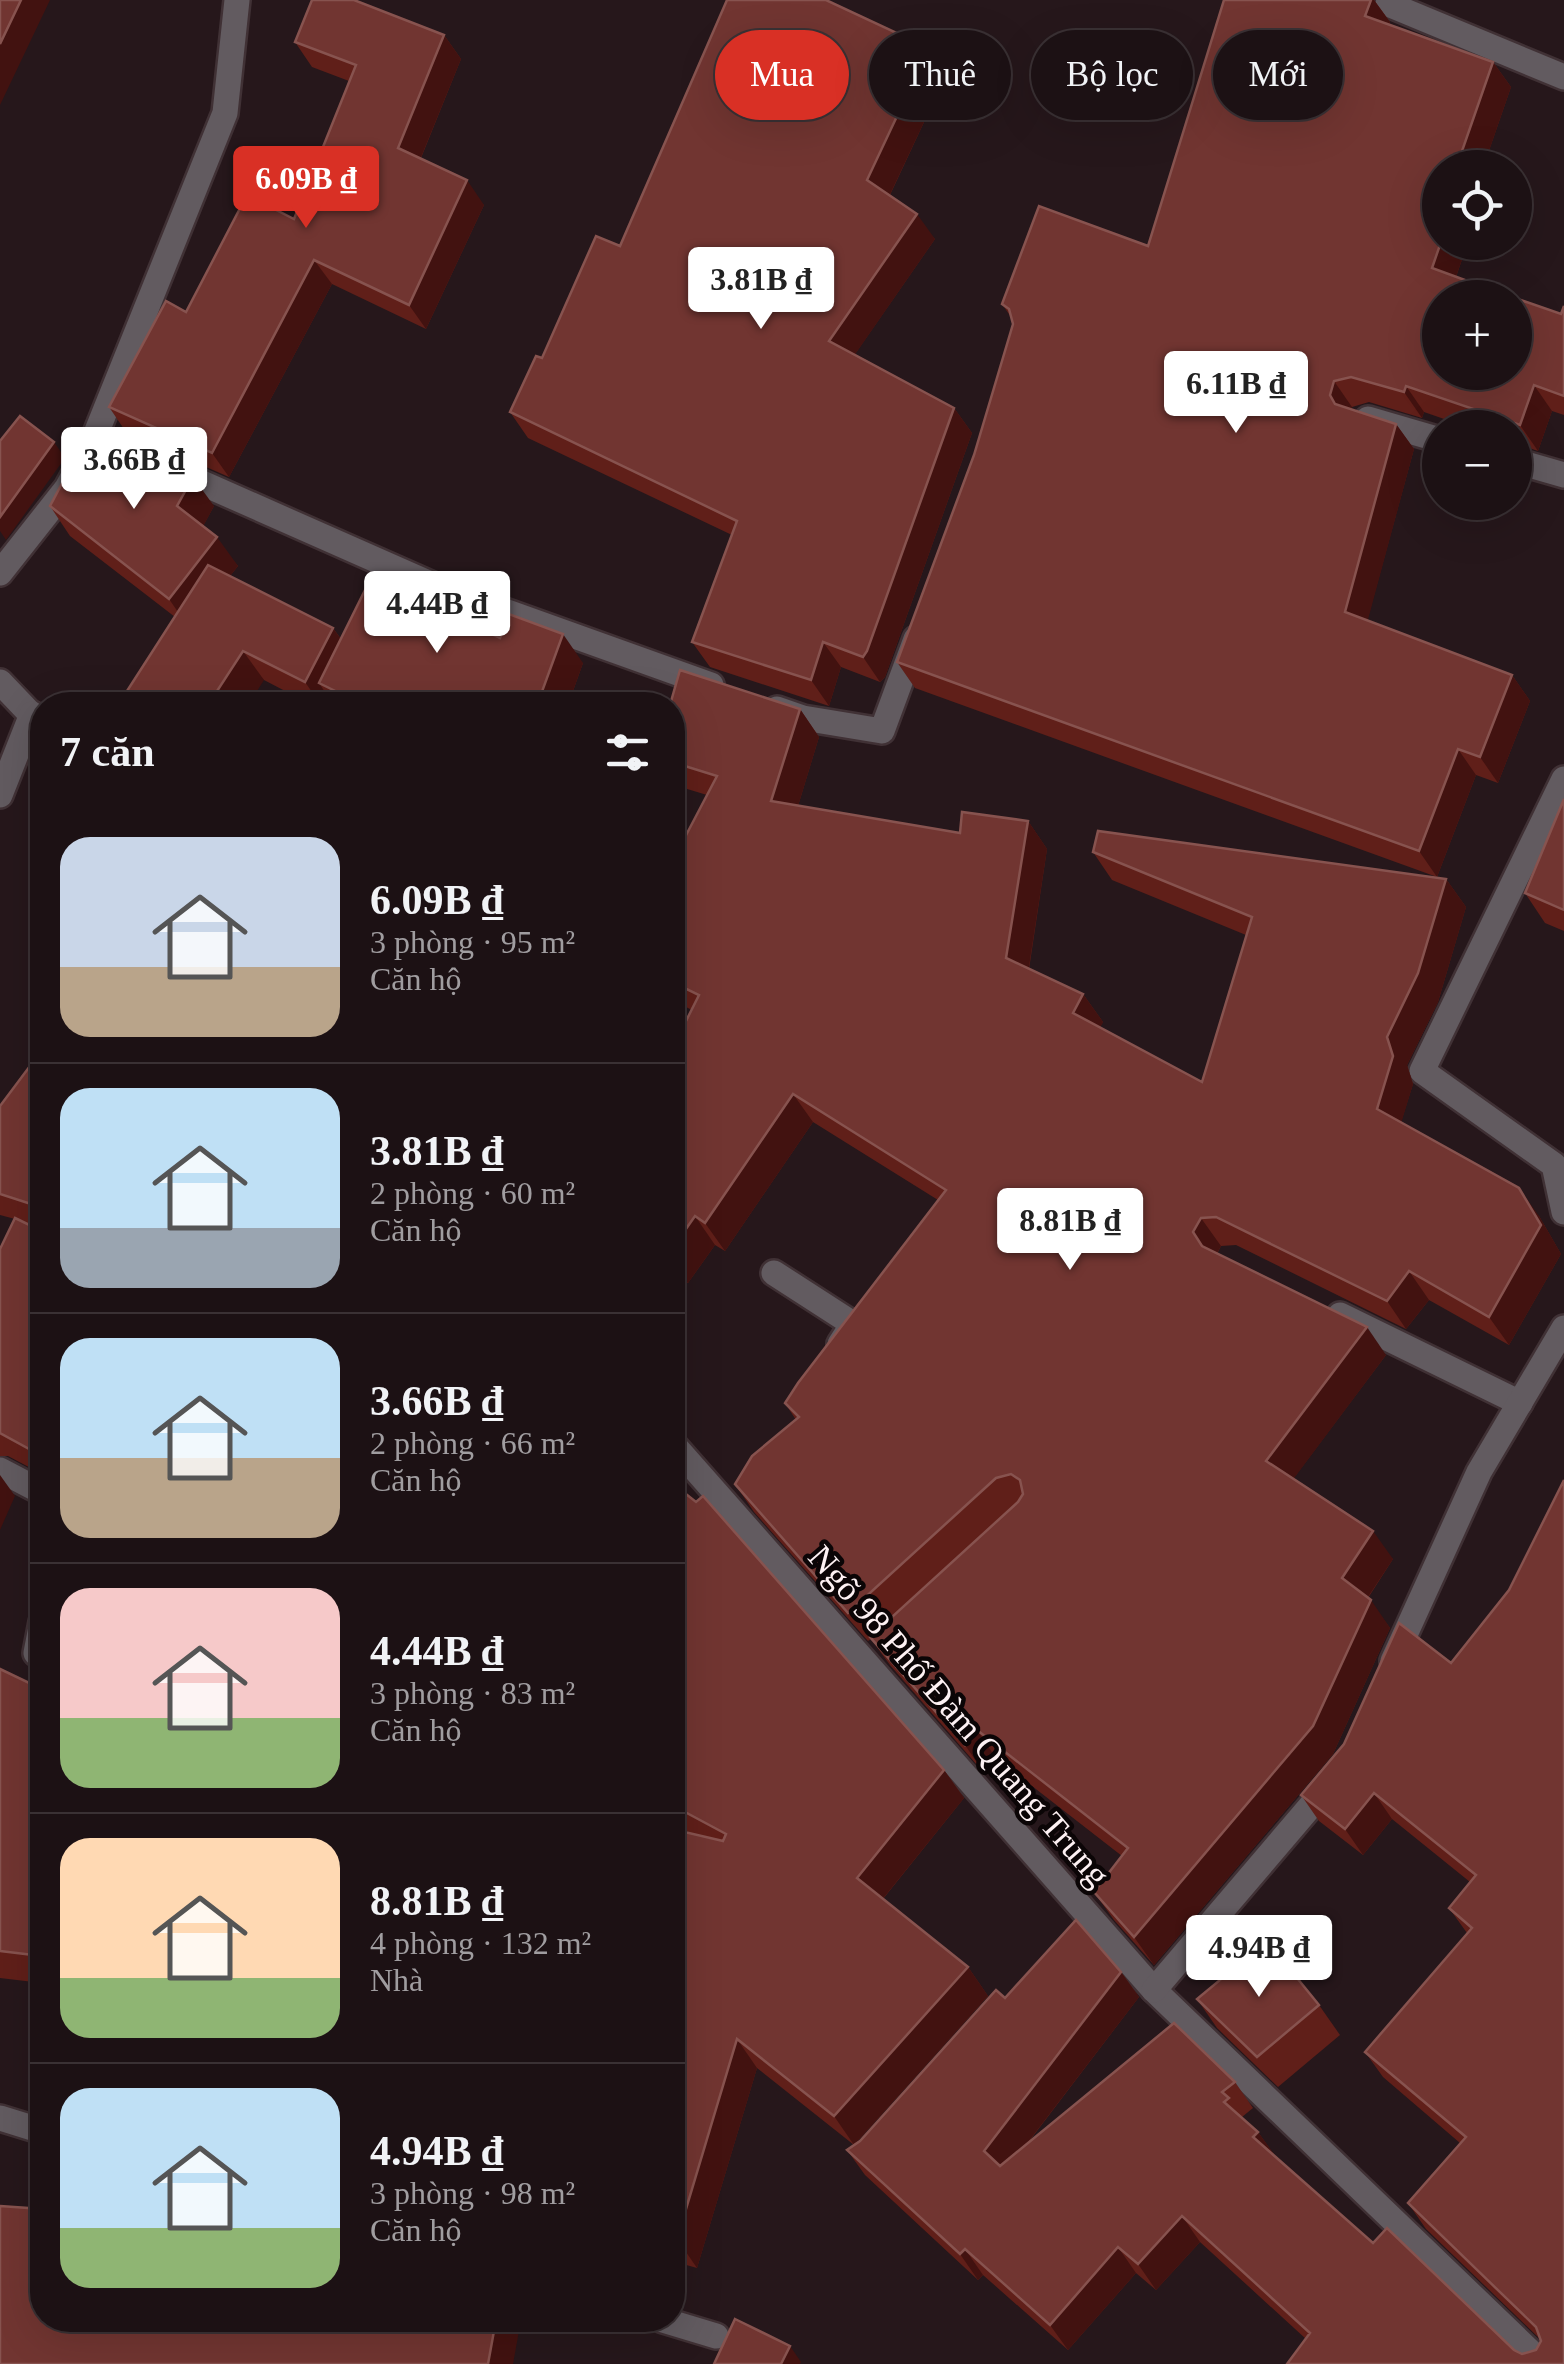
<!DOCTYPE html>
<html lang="vi">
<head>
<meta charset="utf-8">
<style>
	:root { --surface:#1c1114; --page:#291f22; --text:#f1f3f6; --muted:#a09da0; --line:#3a3134; --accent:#d93025 }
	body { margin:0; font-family:"Times New Roman",serif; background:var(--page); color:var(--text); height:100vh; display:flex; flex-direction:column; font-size:38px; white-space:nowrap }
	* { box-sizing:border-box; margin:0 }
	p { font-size:32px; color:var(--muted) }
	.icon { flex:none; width:55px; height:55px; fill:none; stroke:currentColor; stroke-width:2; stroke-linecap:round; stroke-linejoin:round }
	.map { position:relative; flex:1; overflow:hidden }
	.side { position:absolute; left:30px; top:692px; width:655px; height:1640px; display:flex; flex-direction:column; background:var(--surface); border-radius:40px; box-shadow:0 10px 40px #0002,0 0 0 2px var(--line) }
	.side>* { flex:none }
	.banner { position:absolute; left:715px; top:30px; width:698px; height:90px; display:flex; gap:20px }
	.fabs { position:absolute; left:1422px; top:150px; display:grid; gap:20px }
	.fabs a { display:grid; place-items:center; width:110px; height:110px; border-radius:50%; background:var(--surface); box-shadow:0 10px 40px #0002,0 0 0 2px var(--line); font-size:50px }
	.price { position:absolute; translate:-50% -85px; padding:0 22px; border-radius:10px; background:#fff; color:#222; font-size:32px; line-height:65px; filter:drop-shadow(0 2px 5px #0008) }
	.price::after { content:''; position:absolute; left:50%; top:60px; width:30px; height:22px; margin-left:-15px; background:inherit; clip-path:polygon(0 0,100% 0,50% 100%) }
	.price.selected { background:var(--accent); color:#fff }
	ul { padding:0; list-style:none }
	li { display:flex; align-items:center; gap:30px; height:250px; padding:0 30px }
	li+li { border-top:2px solid var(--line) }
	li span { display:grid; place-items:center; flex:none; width:280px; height:200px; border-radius:30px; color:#555 }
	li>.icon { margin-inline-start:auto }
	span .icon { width:120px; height:120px; fill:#fffc; stroke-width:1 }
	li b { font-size:42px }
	h2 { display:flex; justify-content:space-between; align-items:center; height:120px; padding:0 30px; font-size:42px }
	.tag { padding:0 35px; border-radius:45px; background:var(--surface); box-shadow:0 10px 40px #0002,0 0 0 2px var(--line); font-size:35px; line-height:90px }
	.tag.selected { background:var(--accent); color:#fff }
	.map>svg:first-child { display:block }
</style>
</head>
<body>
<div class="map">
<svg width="1564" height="2364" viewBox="0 0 1564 2364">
	<rect width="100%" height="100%" fill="#26171b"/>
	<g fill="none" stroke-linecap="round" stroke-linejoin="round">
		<g stroke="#403135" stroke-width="30">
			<g id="minor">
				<polyline points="1388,4 1564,77"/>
				<polyline points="1368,419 1440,440"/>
				<polyline points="1515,461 1564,475"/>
				<polyline points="168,468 435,586 711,685"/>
				<polyline points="0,573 67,488 95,436 225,113 237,0"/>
				<polyline points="0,682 42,726"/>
				<polyline points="777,709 803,718 882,731 916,639"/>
				<polyline points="1564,779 1422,1071 1554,1165 1564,1212"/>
				<polyline points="0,795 32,714"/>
				<polyline points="774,1273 853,1324 840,1344"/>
				<polyline points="1340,1315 1520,1403"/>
				<polyline points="672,1443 1154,1990 1543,2364"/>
				<polyline points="0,1470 42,1492"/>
				<polyline points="36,1653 42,1622"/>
				<polyline points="1393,1661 1479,1472 1564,1328"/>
				<polyline points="1154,1990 1332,1781"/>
				<polyline points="0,2118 42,2131"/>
				<polyline points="663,2320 716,2336"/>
			</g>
		</g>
		<use href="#minor" stroke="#625b60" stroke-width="25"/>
	</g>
	<g fill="#601f19">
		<polygon points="1224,0 1374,0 1390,22 1389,25 1493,62 1511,87 1483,168 1440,168 1440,242 1468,242 1456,277 1561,314 1564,306 1564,415 1552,411 1538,451 1515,443 1515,428 1470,428 1424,412 1422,418 1369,402 1352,407 1351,409 1396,424 1414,449 1367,621 1512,675 1530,701 1498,783 1476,775 1437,877 915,688 897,662 974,455 1013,324 1011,317 1002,304 1148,246"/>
		<polygon points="444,35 461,59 421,158 484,205 426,329 332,284 229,477 126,432 109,407 186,312 294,219 349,81 312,67 295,42"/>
		<polygon points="947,73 890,195 935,239 855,354 954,408 972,433 885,677 880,682 841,667 829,706 710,667 692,642 732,535 528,438 510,412 542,358 620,246"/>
		<polygon points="50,506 214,506 203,526 238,566 230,576 333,628 341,639 500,638 583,663 568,705 334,705 331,701 329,705 312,705 264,680 175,617 70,536"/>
		<polygon points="672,705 800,709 819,737 798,806 960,833 1028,821 1047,849 1029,969 1083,994 1103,1022 1100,1027 1202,1082 1246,935 1112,880 1093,852 1446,879 1466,907 1438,1002 1407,1065 1413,1084 1401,1122 1539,1216 1561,1254 1509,1345 1429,1300 1406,1329 1236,1245 1221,1246 1217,1254 1386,1355 1293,1479 1393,1559 1368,1598 1390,1628 1333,1754 1154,1965 1114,1920 1094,1892 1122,1856 996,1758 984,1773 890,1665 871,1639 868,1641 754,1512 735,1484 796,1420 785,1403 938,1200 813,1122 725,1251 715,1245 688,1283 672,1273 672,1049 692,1010 672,1000 672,862 707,795 674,785 672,783"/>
		<polygon points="1564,799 1564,931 1545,923 1525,893"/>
		<polygon points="42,1050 42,1228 24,1222 42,1231 42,1474 8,1456 0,1456 0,1249 15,1219 0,1215 0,1106"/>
		<polygon points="672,1483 944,1770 964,1798 883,1899 968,1967 988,1996 854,2145 757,2068 697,2268 672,2261 672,1829 692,1834 687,1831 672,1812"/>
		<polygon points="1451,1663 1564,2364 1306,2339 1200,2242 1156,2290 1136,2273 1068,2350 983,2275 978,2280 865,2175 847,2150 860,2141 1005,1998 1121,1972 1139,1997 1027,2144 1235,2082 1253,2108 1242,2117 1258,2132 1275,2156 1373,2243 1514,2350 1522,2354 1536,2350 1541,2341 1540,2339 1426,2229 1408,2203 1460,2143 1383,2077 1365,2052 1467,1933 1449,1908 1470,1882 1392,1819 1363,1855 1319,1821 1301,1795"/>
		<polygon points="0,1669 42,1689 42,1983 0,1978"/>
		<polygon points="1197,1999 1319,2005 1340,2035 1278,2087 1217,2028"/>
	</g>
	<g fill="#421210">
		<polygon points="21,0 50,0 0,105 0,44"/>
		<polygon points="1365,0 1374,0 1390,22 1383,42 1365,16"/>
		<polygon points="444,35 461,59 415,172 398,148"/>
		<polygon points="929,48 947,73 885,205 867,180"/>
		<polygon points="1493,62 1511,87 1483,168 1468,168 1462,151"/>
		<polygon points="467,180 484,205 426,329 409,305"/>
		<polygon points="917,214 935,239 847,366 829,341"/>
		<polygon points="1441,242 1468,242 1450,294 1432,268"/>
		<polygon points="314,260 332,284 229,477 212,453"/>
		<polygon points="1334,381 1352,407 1348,421 1330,395"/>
		<polygon points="1534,385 1552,411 1538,451 1520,425"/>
		<polygon points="1406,386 1424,412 1422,418 1404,392"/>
		<polygon points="954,408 972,433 885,677 880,682 863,657"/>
		<polygon points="1396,424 1414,449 1363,638 1345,612"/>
		<polygon points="54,442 65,458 6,540 0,531 0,517"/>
		<polygon points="193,477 214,506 198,536 177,506"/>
		<polygon points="217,537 238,566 189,628 169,599"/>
		<polygon points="333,628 354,658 319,683 331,701 329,705 321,705 305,682"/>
		<polygon points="563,634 583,663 568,705 546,705 540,697"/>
		<polygon points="823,642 841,667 829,706 811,680"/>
		<polygon points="243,651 264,680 248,705 208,705"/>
		<polygon points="1512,675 1530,701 1498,783 1480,757"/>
		<polygon points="800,709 819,737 791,829 771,801"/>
		<polygon points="1458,749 1476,775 1437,877 1419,851"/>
		<polygon points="1028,821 1047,849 1026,986 1006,958"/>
		<polygon points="1446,879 1466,907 1438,1002 1407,1065 1413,1084 1397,1137 1377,1109 1387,1037"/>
		<polygon points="1083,994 1103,1022 1093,1041 1073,1013"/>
		<polygon points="793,1094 813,1122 725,1251 705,1223"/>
		<polygon points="1519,1188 1539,1216 1561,1254 1509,1345 1489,1317"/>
		<polygon points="42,1189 42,1220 31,1204"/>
		<polygon points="695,1216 715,1245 688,1283 672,1261 672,1249"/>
		<polygon points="1201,1218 1221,1246 1213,1260 1222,1275 1193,1232"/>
		<polygon points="1409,1271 1429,1300 1406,1329 1387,1301"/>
		<polygon points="1367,1327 1386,1355 1286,1489 1266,1461"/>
		<polygon points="0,1475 15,1496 0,1530"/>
		<polygon points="1373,1531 1393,1559 1362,1606 1342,1578"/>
		<polygon points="1371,1600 1390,1628 1333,1754 1154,1965 1134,1937"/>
		<polygon points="977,1730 996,1758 984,1773 965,1745"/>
		<polygon points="944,1770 964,1798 877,1906 857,1878"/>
		<polygon points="1374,1793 1392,1819 1363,1855 1345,1829"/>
		<polygon points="968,1967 988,1996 854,2145 834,2116"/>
		<polygon points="1121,1972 1139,1997 1002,2176 984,2151"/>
		<polygon points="737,2039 757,2068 697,2268 677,2239"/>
		<polygon points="1258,2132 1276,2157 1253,2137"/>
		<polygon points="1182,2216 1200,2242 1156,2290 1138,2264"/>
		<polygon points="1118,2247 1136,2273 1068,2350 1050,2325"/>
		<polygon points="965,2249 983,2275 978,2280 960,2254"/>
		<polygon points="496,2320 521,2320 513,2364 488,2364"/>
		<polygon points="790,2346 801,2362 800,2364 781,2364"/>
	</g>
	<g fill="#713531" stroke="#87534f" stroke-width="2.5">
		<polygon points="0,0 21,0 0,44"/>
		<polygon points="312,0 354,0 444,35 398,148 467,180 409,305 314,260 212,453 109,407 166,301 186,312 247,195 294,219 356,65 295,42"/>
		<polygon points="727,0 826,0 929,48 867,180 917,214 829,341 954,408 867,651 863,657 823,642 811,680 692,642 737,521 510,412 536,356 542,358 596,236 620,246"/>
		<polygon points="1224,0 1371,0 1365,16 1493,62 1462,151 1473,153 1468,168 1440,168 1441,242 1432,268 1514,298 1440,298 1440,372 1515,372 1515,298 1561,314 1564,306 1564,396 1534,385 1520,425 1406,386 1404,392 1351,377 1334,381 1330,395 1335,404 1396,424 1345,612 1512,675 1480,757 1458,749 1419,851 897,662 974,455 1013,324 1009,309 1002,304 1039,206 1148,246"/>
		<polygon points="20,416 54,442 0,517 0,441"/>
		<polygon points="90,431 193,477 177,506 217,537 169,599 50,506"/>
		<polygon points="208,565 333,628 305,682 243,651 208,705 118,705"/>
		<polygon points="372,576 500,638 509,614 563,634 540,697 561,705 364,705 319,683"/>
		<polygon points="680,670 800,709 771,801 960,833 962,812 1028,821 1006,958 1083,994 1073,1013 1202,1082 1252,917 1093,852 1098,831 1446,879 1418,973 1387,1037 1393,1056 1377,1109 1519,1188 1541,1225 1489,1317 1409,1271 1387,1301 1216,1217 1201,1218 1193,1232 1202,1246 1367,1327 1266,1461 1373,1531 1342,1578 1371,1600 1313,1726 1134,1937 1094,1892 1128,1848 977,1730 965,1745 870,1637 1018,1502 1023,1494 1020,1480 1011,1474 996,1478 848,1613 735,1484 752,1456 799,1417 785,1403 798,1383 946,1190 793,1094 705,1223 695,1216 672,1249 672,1049 699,995 672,982 672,862 717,776 672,762 672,705 670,705"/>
		<polygon points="1564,799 1564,910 1525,893"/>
		<polygon points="42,1050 42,1189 31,1204 0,1194 0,1106"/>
		<polygon points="15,1218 42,1231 42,1465 38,1462 29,1449 0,1433 0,1249"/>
		<polygon points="1564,1480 1564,2364 1287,2364 1310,2333 1182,2216 1138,2264 1118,2247 1050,2325 965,2249 960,2254 847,2150 860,2141 996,1990 1005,1998 1076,1920 1121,1972 984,2151 1000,2166 1174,2023 1235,2082 1222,2092 1229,2098 1224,2102 1258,2132 1253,2137 1373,2243 1387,2228 1514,2350 1522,2354 1536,2350 1541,2341 1536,2327 1408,2203 1466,2137 1365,2052 1472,1928 1449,1908 1476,1875 1374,1793 1345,1829 1301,1795 1344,1744 1399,1623 1451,1663 1509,1590"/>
		<polygon points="672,1483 696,1502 703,1496 944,1770 857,1878 968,1967 834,2116 737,2039 677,2239 672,2238 672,1829 723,1841 726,1834 672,1805"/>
		<polygon points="0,1669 42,1689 42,1956 0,1951"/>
		<polygon points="1267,1941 1319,2005 1257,2057 1197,1999"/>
		<polygon points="0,2206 42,2209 42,2320 496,2320 488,2364 0,2364"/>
		<polygon points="735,2319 790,2346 781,2364 714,2364"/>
	</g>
	<g text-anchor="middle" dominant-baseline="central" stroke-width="9" stroke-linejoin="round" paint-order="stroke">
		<g font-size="35" fill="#fdf1f3" stroke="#0b0506">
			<text transform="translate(959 1716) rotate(49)">Ngõ 98 Phố Đàm Quang Trung</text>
		</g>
	</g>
</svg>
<div class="fabs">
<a><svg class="icon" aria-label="locate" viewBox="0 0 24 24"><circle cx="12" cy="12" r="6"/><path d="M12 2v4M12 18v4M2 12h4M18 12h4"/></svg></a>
<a>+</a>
<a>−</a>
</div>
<b class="price selected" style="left:306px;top:231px">6.09B ₫</b>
<b class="price" style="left:761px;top:332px">3.81B ₫</b>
<b class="price" style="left:1236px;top:436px">6.11B ₫</b>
<b class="price" style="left:134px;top:512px">3.66B ₫</b>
<b class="price" style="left:437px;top:656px">4.44B ₫</b>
<b class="price" style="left:1070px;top:1273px">8.81B ₫</b>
<b class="price" style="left:1259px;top:2000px">4.94B ₫</b>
<div class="banner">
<a class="tag selected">Mua</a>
<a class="tag">Thuê</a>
<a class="tag">Bộ lọc</a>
<a class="tag">Mới</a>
</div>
<section class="side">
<h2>7 căn<svg class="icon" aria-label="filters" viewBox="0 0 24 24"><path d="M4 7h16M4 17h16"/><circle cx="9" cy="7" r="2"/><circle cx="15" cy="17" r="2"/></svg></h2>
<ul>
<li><span style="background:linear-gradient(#c9d6e8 65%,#b9a48a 0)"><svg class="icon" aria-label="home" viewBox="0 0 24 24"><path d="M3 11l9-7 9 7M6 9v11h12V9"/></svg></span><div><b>6.09B ₫</b><p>3 phòng · 95 m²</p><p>Căn hộ</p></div></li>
<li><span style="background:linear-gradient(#bfe0f5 70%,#9aa5b1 0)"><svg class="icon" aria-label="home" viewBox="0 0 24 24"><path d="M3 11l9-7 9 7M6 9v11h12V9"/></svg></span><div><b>3.81B ₫</b><p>2 phòng · 60 m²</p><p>Căn hộ</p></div></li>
<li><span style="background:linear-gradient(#bfe0f5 60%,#b9a48a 0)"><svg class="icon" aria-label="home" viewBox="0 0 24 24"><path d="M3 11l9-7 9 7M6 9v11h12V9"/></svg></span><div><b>3.66B ₫</b><p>2 phòng · 66 m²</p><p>Căn hộ</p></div></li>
<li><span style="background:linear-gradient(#f6c9c9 65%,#8fb573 0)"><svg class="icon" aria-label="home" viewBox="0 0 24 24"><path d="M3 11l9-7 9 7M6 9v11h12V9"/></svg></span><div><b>4.44B ₫</b><p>3 phòng · 83 m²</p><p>Căn hộ</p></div></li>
<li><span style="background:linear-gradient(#ffd9b3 70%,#8fb573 0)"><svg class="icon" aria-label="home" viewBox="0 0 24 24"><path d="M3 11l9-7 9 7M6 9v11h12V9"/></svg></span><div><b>8.81B ₫</b><p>4 phòng · 132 m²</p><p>Nhà</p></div></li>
<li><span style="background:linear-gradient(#bfe0f5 70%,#8fb573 0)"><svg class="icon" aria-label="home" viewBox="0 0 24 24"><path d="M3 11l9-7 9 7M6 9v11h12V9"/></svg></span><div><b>4.94B ₫</b><p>3 phòng · 98 m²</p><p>Căn hộ</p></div></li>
</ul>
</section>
</div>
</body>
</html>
